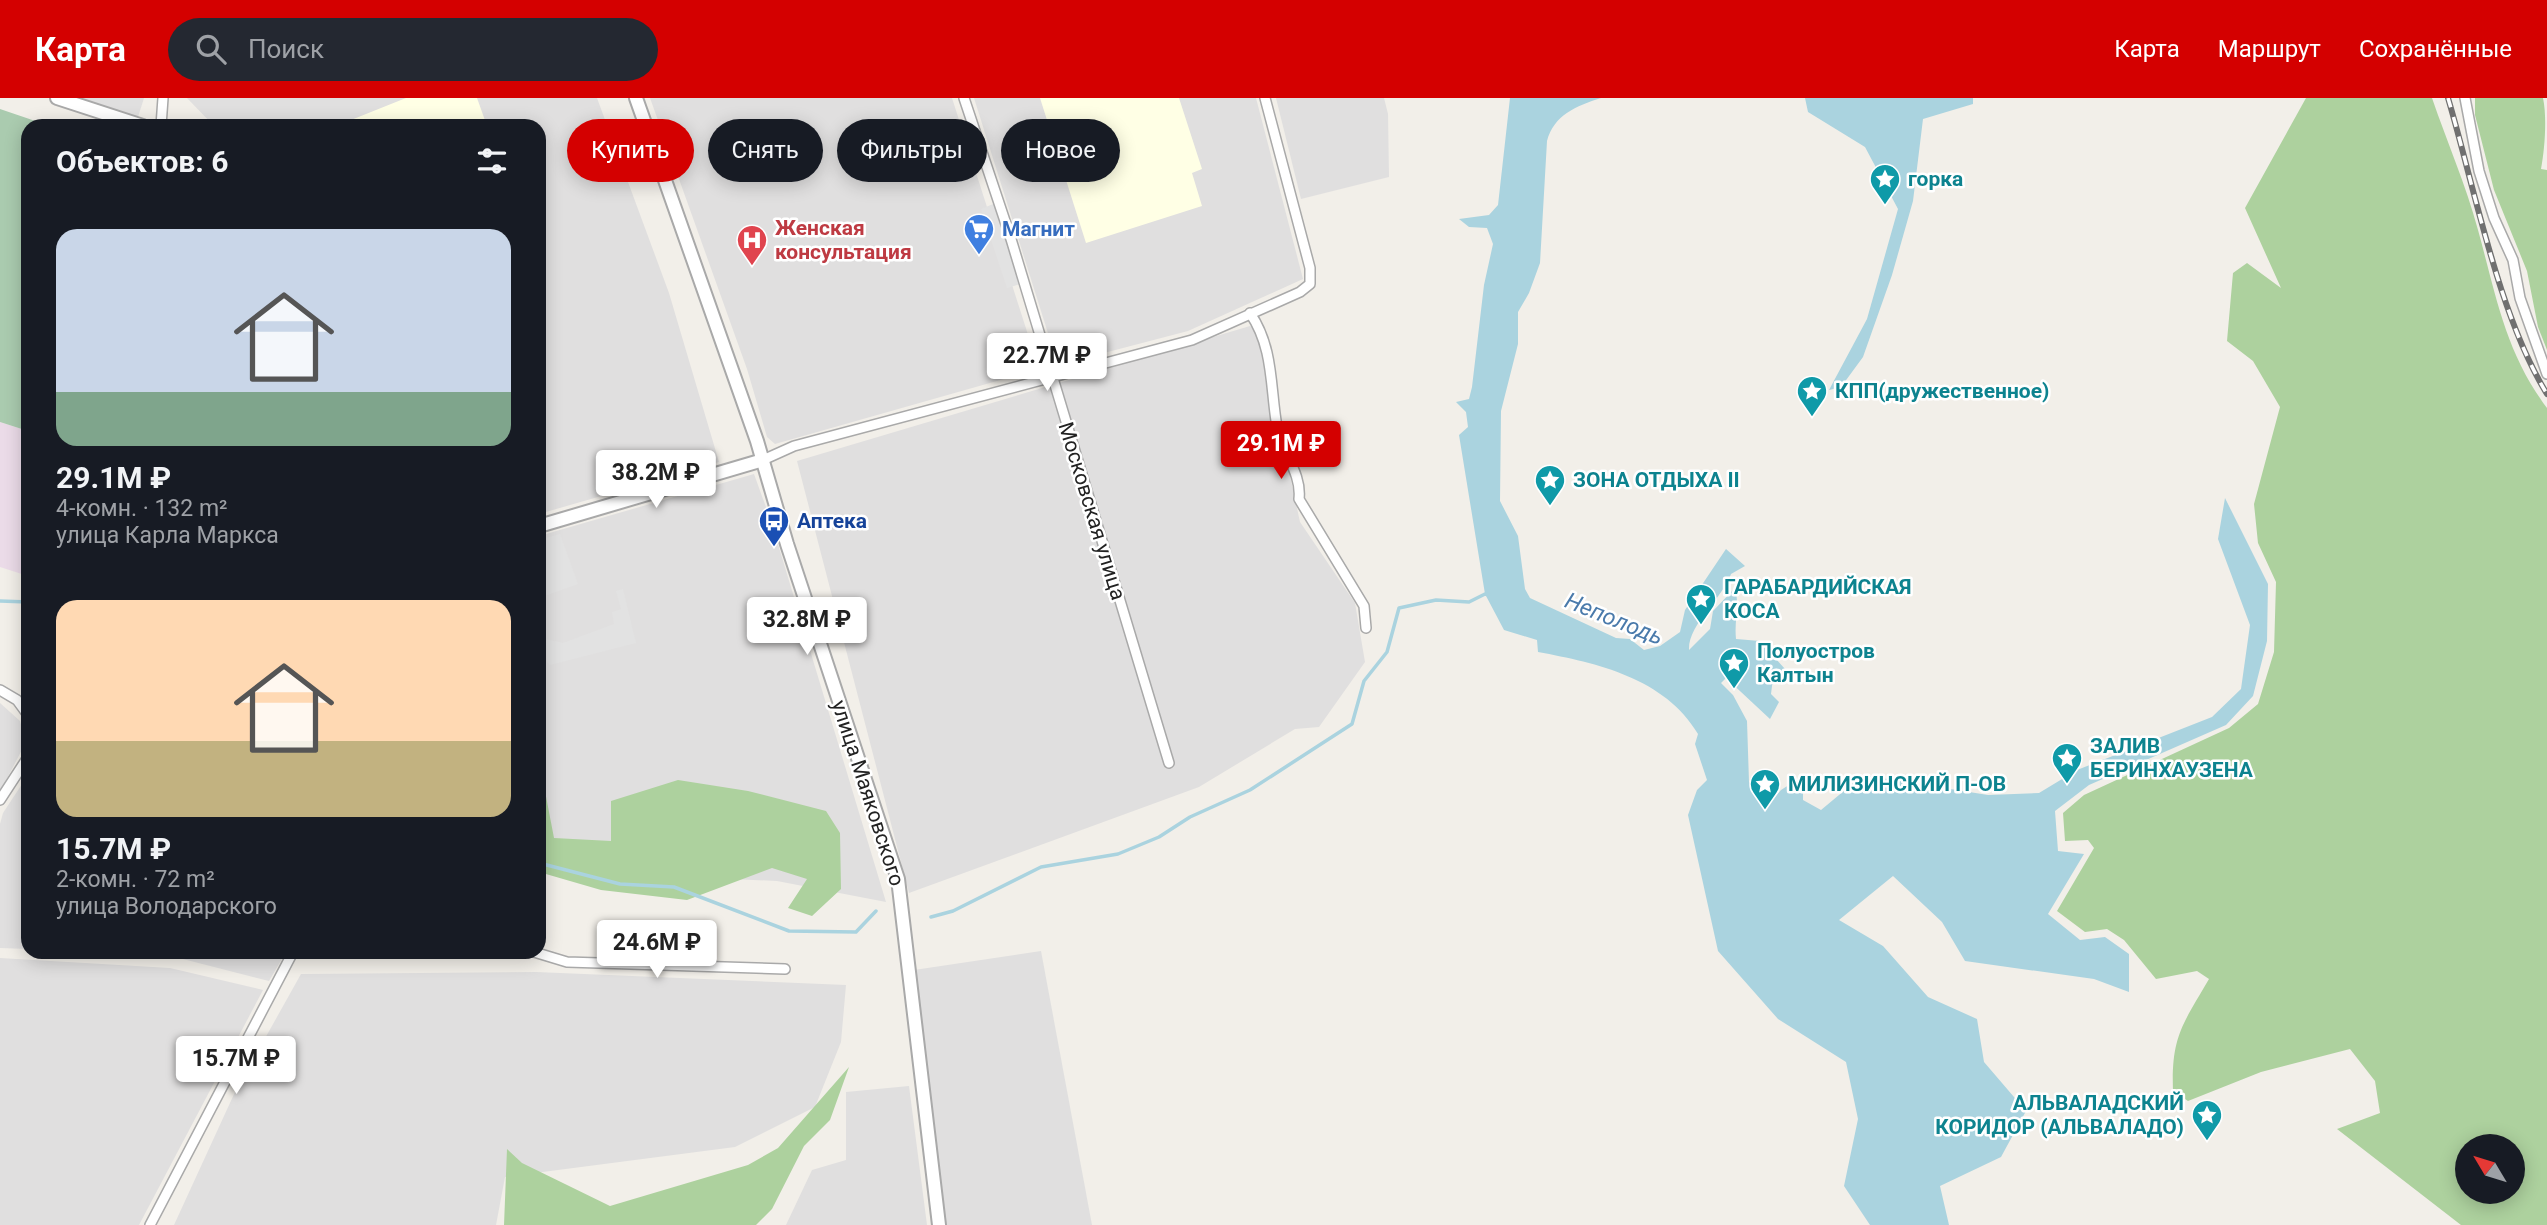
<!DOCTYPE html>
<html lang="ru">
<head>
<meta charset="utf-8">
<style>
	:root { --surface:#171b24; --page:#242831; --text:#f1f3f6; --muted:#9ea1a6; --accent:#d40000 }
	body { margin:0; font-family:Roboto,sans-serif; background:var(--page); color:var(--text); height:100vh; display:flex; flex-direction:column; font-size:26px; white-space:nowrap }
	* { box-sizing:border-box; margin:0 }
	p { font-size:23px; color:var(--muted) }
	.icon { flex:none; width:38px; height:38px; fill:none; stroke:currentColor; stroke-width:2; stroke-linecap:round; stroke-linejoin:round }
	.map { position:relative; flex:1; overflow:hidden }
	.panel { position:absolute; left:21px; top:21px; width:525px; height:840px; display:flex; flex-direction:column; background:var(--surface); border-radius:21px; box-shadow:0 4px 18px #0003 }
	.panel>* { flex:none }
	.banner { position:absolute; left:567px; top:21px; width:665px; height:63px; display:flex; gap:14px }
	.needle { width:46px; rotate:308deg }
	.tools { position:absolute; left:2455px; top:1036px; display:grid; gap:14px }
	.tools a { display:grid; place-items:center; width:70px; height:70px; border-radius:50%; background:var(--surface); box-shadow:0 4px 18px #0003; font-size:35px }
	.price { position:absolute; translate:-50% -60px; padding:0 16px; border-radius:7px; background:#fff; color:#222; font-size:23px; line-height:46px; filter:drop-shadow(0 2px 4px #0008) }
	.price::after { content:''; position:absolute; left:50%; top:42px; width:21px; height:16px; margin-left:-10px; background:inherit; clip-path:polygon(0 0,100% 0,50% 100%) }
	.price.selected { background:var(--accent); color:#fff }
	ul { padding:0; list-style:none }
	li { display:grid; align-content:center; gap:14px; height:371px; padding:0 35px }
	li span { display:grid; place-items:center; height:217px; border-radius:21px; color:#555 }
	li>.icon { margin-inline-start:auto }
	span .icon { width:126px; height:126px; fill:#fffc; stroke-width:1 }
	li b { font-size:30px }
	h2 { display:flex; justify-content:space-between; align-items:center; height:84px; padding:0 35px; font-size:30px }
	.tag { padding:0 24px; border-radius:32px; background:var(--surface); box-shadow:0 4px 18px #0003; font-size:24px; line-height:63px }
	.tag.selected { background:var(--accent); color:#fff }
	header { display:flex; align-items:center; gap:42px; box-sizing:border-box; height:98px; padding:0 35px; background:var(--accent); color:#fff }
	header strong { font-size:33px }
	nav { display:flex; gap:38px; margin-inline-start:auto; font-size:24px }
	.search { width:490px; height:63px; background:var(--page); display:flex; align-items:center; gap:18px; box-sizing:border-box; padding:0 24px; border-radius:38px; color:var(--muted); font-size:26px }
	.map>svg:first-child { display:block }
</style>
</head>
<body>
<header>
<strong>Карта</strong>
<div class="search"><svg class="icon" aria-label="search" viewBox="0 0 24 24"><circle cx="10" cy="10" r="6"/><path d="M15 15l6 6"/></svg>Поиск</div>
<nav><a>Карта</a><a>Маршрут</a><a>Сохранённые</a></nav>
</header>
<div class="map">
<svg width="2547" height="1127" viewBox="0 0 2547 1127">
	<rect width="100%" height="100%" fill="#f2efe9"/>
	<g fill="#e0dfdf">
		<polygon points="82,0 144,0 138,19"/>
		<polygon points="187,0 597,0 669,195 719,364 539,416 539,28 214,28"/>
		<polygon points="650,0 952,0 1039,271 775,346 767,339 747,271"/>
		<polygon points="974,0 1256,0 1303,181 1188,233 1058,267"/>
		<polygon points="1276,0 1384,0 1388,16 1389,79 1301,101"/>
		<polygon points="1250,228 1259,234 1300,424 1355,505 1365,564 1319,629 1295,631 1199,689 909,795 797,363"/>
		<polygon points="754,376 771,423 886,804 777,783 622,776 539,757 539,438"/>
		<polygon points="0,605 20,623 26,644 0,694"/>
		<polygon points="28,677 28,851 0,850 0,726 3,715"/>
		<polygon points="1041,853 1092,1127 946,1127 914,872"/>
		<polygon points="79,854 286,854 269,883 175,859"/>
		<polygon points="0,860 170,870 263,892 139,1127 0,1127"/>
		<polygon points="536,874 846,887 841,944 815,1009 735,1049 505,1079 496,1127 174,1127 235,994 301,876"/>
		<polygon points="909,988 927,1127 786,1127 812,1072 846,1062 846,994"/>
	</g>
	<polygon fill="#ebdbe8" points="0,324 28,333 28,478 0,469"/>
	<g fill="#ffffe5">
		<polygon points="406,0 477,0 487,28 347,28 346,24"/>
		<polygon points="1040,0 1179,0 1202,71 1192,75 1202,108 1086,145"/>
	</g>
	<g fill="#add19e" fill-rule="evenodd">
		<path d="M 2306,0 L 2432,0 C 2447,44 2466,87 2478,132 C 2496,197 2505,254 2547,310 L 2547,1127 L 2461,1127 L 2337,1031 L 2380,1015 L 2375,983 L 2350,951 L 2261,974 L 2188,1003 L 2173,993 C 2171,938 2183,926 2209,881 L 2197,873 L 2156,881 L 2124,842 L 2107,831 L 2085,834 L 2057,813 L 2094,750 L 2088,742 L 2065,743 L 2063,715 L 2084,697 L 2229,630 L 2258,606 L 2274,554 L 2276,484 L 2258,445 L 2254,406 L 2280,309 L 2253,263 L 2227,243 L 2233,175 L 2247,165 L 2281,190 L 2245,110 ZM 2513,1048 L 2513,1094 L 2468,1094 L 2468,1048 Z"/>
		<path d="M 2475,0 L 2543,0 C 2547,19 2545,50 2541,71 L 2547,72 L 2547,252 L 2538,229 L 2527,173 L 2494,92 L 2475,17 Z"/>
		<polygon points="678,682 748,693 826,713 840,735 841,791 812,818 788,810 807,781 772,770 687,802 601,792 539,774 539,686 544,688 554,740 611,743 611,703"/>
		<polygon points="849,969 830,1022 804,1048 772,1111 756,1127 504,1127 507,1051 522,1065 610,1108 748,1067 778,1050"/>
	</g>
	<polygon fill="#aacbaf" points="0,11 50,28 28,28 28,333 0,324"/>
	<g fill="#e2e2e2">
		<polygon points="998,104 1024,185 1007,190 981,111"/>
		<polygon points="560,436 578,486 539,500 539,442"/>
		<polygon points="623,491 636,545 550,567 547,564 546,541 563,545 614,526 612,514 621,511 616,493"/>
	</g>
	<g fill="#aad3df">
		<path d="M 1510,0 L 1601,0 C 1576,8 1554,17 1547,43 L 1540,165 L 1529,195 L 1518,214 L 1518,246 L 1501,313 L 1500,403 L 1518,438 L 1525,491 L 1530,500 L 1616,540 L 1630,541 L 1644,552 L 1660,548 L 1680,534 L 1685,512 L 1726,451 L 1745,468 L 1731,476 C 1723,500 1688,526 1689,552 L 1710,531 L 1713,513 L 1735,490 C 1740,508 1734,522 1736,541 L 1760,543 L 1785,571 L 1773,580 L 1771,596 L 1779,604 L 1770,621 L 1726,580 L 1721,585 L 1733,597 L 1747,623 L 1749,684 L 1760,696 L 1765,710 L 1781,692 L 1803,678 L 1803,702 L 1821,712 L 1863,677 L 1988,697 L 2039,695 L 2077,672 L 2212,619 L 2241,591 L 2250,527 L 2218,441 L 2225,400 L 2268,486 L 2267,543 L 2253,598 L 2226,627 L 2089,687 L 2055,713 L 2058,753 L 2084,756 L 2048,816 L 2080,842 L 2105,839 L 2129,856 L 2129,894 L 2094,881 L 1965,863 L 1942,824 L 1893,778 L 1839,822 L 1883,848 L 1928,899 L 1977,921 L 1984,964 L 2026,1013 L 2001,1059 L 1940,1088 L 1949,1127 L 1870,1127 L 1844,1088 L 1858,1021 L 1846,964 L 1778,921 L 1718,853 L 1688,717 L 1697,692 L 1707,682 L 1695,646 L 1698,636 C 1665,580 1597,565 1538,554 L 1537,542 L 1504,532 L 1485,496 L 1459,337 L 1468,329 L 1466,314 L 1456,304 L 1469,301 L 1472,289 L 1484,187 L 1493,146 L 1487,130 L 1469,129 L 1459,121 L 1489,117 L 1498,107 Z"/>
		<polygon points="1805,0 1973,0 1973,6 1923,21 1913,103 1892,177 1863,259 1841,289 1829,292 1867,221 1898,111 1865,49 1808,14"/>
	</g>
	<g fill="none" stroke-linecap="round" stroke-linejoin="round">
		<g stroke="#aad3df" stroke-width="3.5">
			<polyline points="0,503 28,504"/>
			<polyline points="539,765 620,786 674,789 789,833 856,834 876,813"/>
			<polyline points="931,819 953,813 1041,769 1118,756 1159,739 1190,719 1250,692 1352,626 1364,583 1387,554 1399,510 1436,502 1469,504 1485,496 1489,497"/>
		</g>
		<g stroke="#a9a9a9" stroke-width="12">
			<g id="minor">
				<polyline points="964,0 1011,141 1169,665"/>
				<polyline points="2465,0 2479,73 2494,120 2513,162 2520,200 2547,276"/>
				<polyline points="161,28 163,0"/>
				<path d="M 1250,215 C 1274,250 1270,289 1277,329 C 1281,354 1302,374 1299,401 L 1364,508 L 1366,530"/>
				<polyline points="763,362 794,348 1192,242 1300,194 1310,186 1310,170 1265,0"/>
				<polyline points="0,592 17,602 28,617"/>
				<polyline points="0,702 28,659"/>
				<polyline points="534,854 567,864 785,871"/>
				<polyline points="150,1127 293,854"/>
			</g>
		</g>
		<g stroke="#a9a9a9" stroke-width="16">
			<g id="tertiary">
				<polyline points="57,0 143,28"/>
				<polyline points="636,0 757,343 787,446 898,781 939,1127"/>
				<polyline points="539,428 763,362"/>
			</g>
		</g>
		<use href="#minor" stroke="#fff" stroke-width="9"/>
		<use href="#tertiary" stroke="#fff" stroke-width="12"/>
		<g stroke="#707070" stroke-width="6">
			<path id="rail" d="M 2448,0 C 2475,91 2498,216 2547,296"/>
		</g>
		<use href="#rail" stroke="#fff" stroke-width="3.5" stroke-dasharray="10" stroke-linecap="butt"/>
	</g>
	<defs>
		<g id="sight-pin" transform="scale(1.575)"><path d="M0 17L-7.5 6A9.5 9.5 0 1 1 7.5 6Z" fill="#0f9aa8" stroke="#fff"/><path d="M0-6L1.8-2.2L6-1.7L2.9 1.2L3.7 5.4L0 3.3L-3.7 5.4L-2.9 1.2L-6-1.7L-1.8-2.2Z" fill="#fff"/></g>
		<g id="supermarket-pin" transform="scale(1.575)"><path d="M0 17L-7.5 6A9.5 9.5 0 1 1 7.5 6Z" fill="#3f7fe0" stroke="#fff"/><path d="M-6-5.5h2.5l.6 2H6L4.5 2H-2.5L-4.4-4H-6ZM-1.5 3.2a1.3 1.3 0 1 0 .1 0ZM3 3.2a1.3 1.3 0 1 0 .1 0Z" fill="#fff"/></g>
		<g id="hospital-pin" transform="scale(1.575)"><path d="M0 17L-7.5 6A9.5 9.5 0 1 1 7.5 6Z" fill="#e0444e" stroke="#fff"/><path d="M-5-5h3v3.5h4V-5h3V5h-3V1.5h-4V5h-3Z" fill="#fff"/></g>
		<g id="bus-pin" transform="scale(1.575)"><path d="M0 17L-7.5 6A9.5 9.5 0 1 1 7.5 6Z" fill="#1a4fb4" stroke="#fff"/><path d="M-5-6H5V4H4V6H2V4H-2V6H-4V4H-5ZM-3.5-4V0h7V-4ZM-3.5 1.2v1.5H-2V1.2ZM2 1.2v1.5H3.5V1.2Z" fill="#fff"/></g>
	</defs>
	<g fill-rule="evenodd">
		<use href="#sight-pin" x="1885" y="81"/>
		<use href="#supermarket-pin" x="979" y="131"/>
		<use href="#hospital-pin" x="752" y="142"/>
		<use href="#sight-pin" x="1812" y="293"/>
		<use href="#sight-pin" x="1550" y="382"/>
		<use href="#bus-pin" x="774" y="423"/>
		<use href="#sight-pin" x="1701" y="501"/>
		<use href="#sight-pin" x="1734" y="565"/>
		<use href="#sight-pin" x="2067" y="660"/>
		<use href="#sight-pin" x="1765" y="686"/>
		<use href="#sight-pin" x="2207" y="1017"/>
	</g>
	<g text-anchor="middle" dominant-baseline="central" stroke-width="5" stroke-linejoin="round" paint-order="stroke">
		<g font-size="21" font-weight="bold" fill="#0d838f" stroke="#fff" text-anchor="start">
			<text x="1908" y="81">горка</text>
			<text x="1835" y="293">КПП(дружественное)</text>
			<text x="1573" y="382">ЗОНА ОТДЫХА II</text>
			<text x="1724" y="489">ГАРАБАРДИЙСКАЯ<tspan x="1724" dy="24">КОСА</tspan></text>
			<text x="1757" y="553">Полуостров<tspan x="1757" dy="24">Калтын</tspan></text>
			<text x="2090" y="648">ЗАЛИВ<tspan x="2090" dy="24">БЕРИНХАУЗЕНА</tspan></text>
			<text x="1788" y="686">МИЛИЗИНСКИЙ П-ОВ</text>
			<text x="2184" y="1005" text-anchor="end">АЛЬВАЛАДСКИЙ<tspan x="2184" dy="24">КОРИДОР (АЛЬВАЛАДО)</tspan></text>
		</g>
		<g font-size="21" font-weight="bold" fill="#be3a42" stroke="#fff" text-anchor="start">
			<text x="775" y="130">Женская<tspan x="775" dy="24">консультация</tspan></text>
		</g>
		<g font-size="21" font-weight="bold" fill="#366cbe" stroke="#fff" text-anchor="start">
			<text x="1002" y="131">Магнит</text>
		</g>
		<g font-size="21" fill="#222" stroke="#fff">
			<text transform="translate(1092 413) rotate(73)">Московская улица</text>
			<text transform="translate(868 695) rotate(72)">улица Маяковского</text>
		</g>
		<g font-size="21" font-weight="bold" fill="#164399" stroke="#fff" text-anchor="start">
			<text x="797" y="423">Аптека</text>
		</g>
		<g font-size="23" font-style="italic" fill="#4a7aab" stroke="#fff">
			<text transform="translate(1614 521) rotate(22)">Неполодь</text>
		</g>
	</g>
</svg>
<div class="tools">
<a><svg class="needle" viewBox="-14 -14 28 28"><path d="M0-13l5 13h-10z" fill="#e53935"/><path d="M0 13l5-13h-10z" fill="#9ea1a6"/></svg></a>
</div>
<b class="price" style="left:1047px;top:295px">22.7M ₽</b>
<b class="price selected" style="left:1281px;top:383px">29.1M ₽</b>
<b class="price" style="left:656px;top:412px">38.2M ₽</b>
<b class="price" style="left:807px;top:559px">32.8M ₽</b>
<b class="price" style="left:657px;top:882px">24.6M ₽</b>
<b class="price" style="left:236px;top:998px">15.7M ₽</b>
<div class="banner">
<a class="tag selected">Купить</a>
<a class="tag">Снять</a>
<a class="tag">Фильтры</a>
<a class="tag">Новое</a>
</div>
<section class="panel">
<h2>Объектов: 6<svg class="icon" aria-label="filters" viewBox="0 0 24 24"><path d="M4 7h16M4 17h16"/><circle cx="9" cy="7" r="2"/><circle cx="15" cy="17" r="2"/></svg></h2>
<ul>
<li><span style="background:linear-gradient(#c9d6e8 75%,#7fa58c 0)"><svg class="icon" aria-label="home" viewBox="0 0 24 24"><path d="M3 11l9-7 9 7M6 9v11h12V9"/></svg></span><div><b>29.1M ₽</b><p>4-комн. · 132 m²</p><p>улица Карла Маркса</p></div></li>
<li><span style="background:linear-gradient(#ffd9b3 65%,#c2b280 0)"><svg class="icon" aria-label="home" viewBox="0 0 24 24"><path d="M3 11l9-7 9 7M6 9v11h12V9"/></svg></span><div><b>15.7M ₽</b><p>2-комн. · 72 m²</p><p>улица Володарского</p></div></li>
</ul>
</section>
</div>
</body>
</html>
